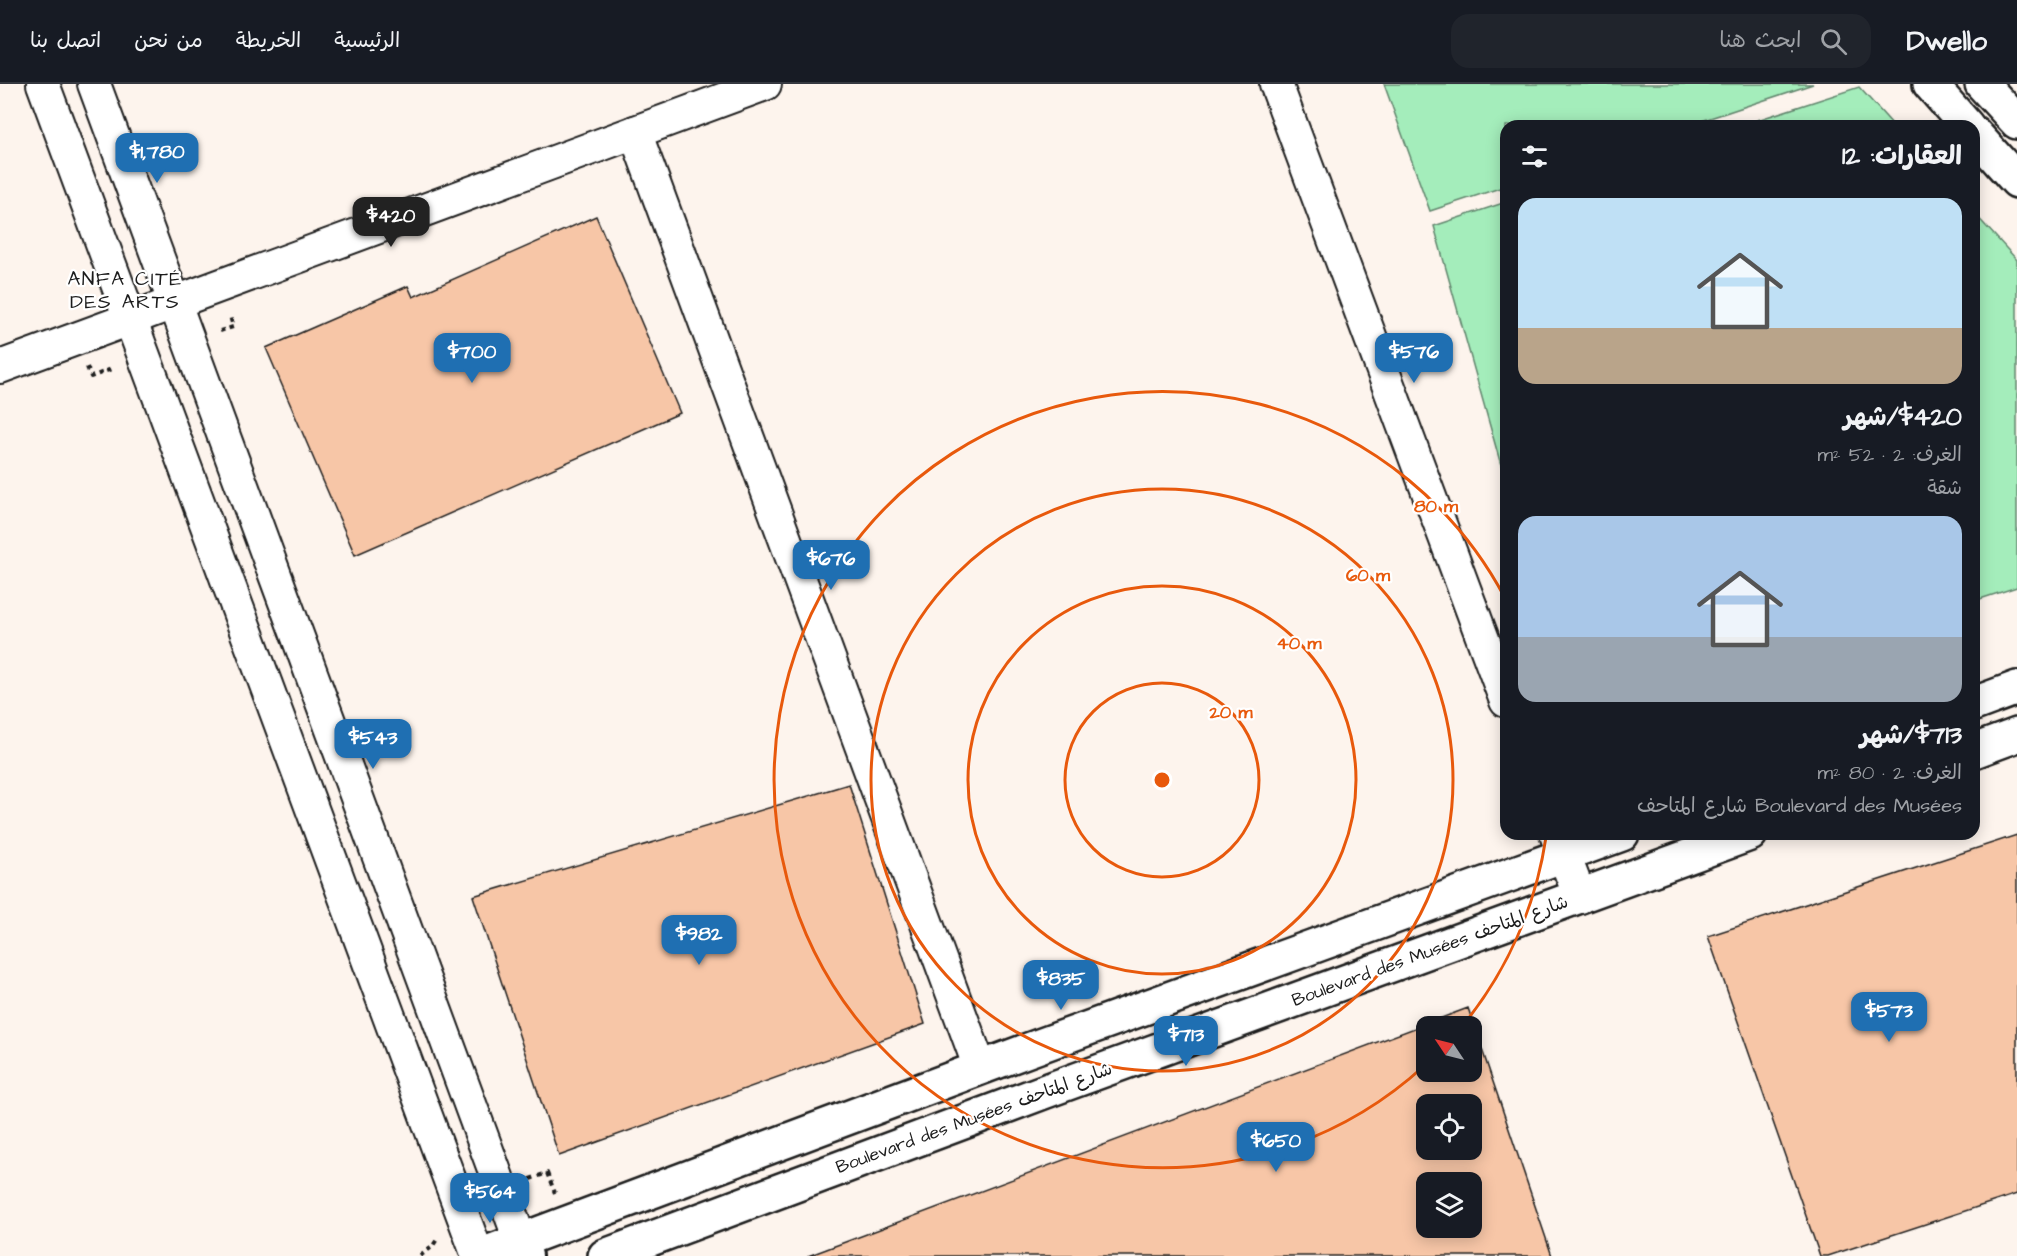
<!DOCTYPE html>
<html lang="ar">
<head>
<meta charset="utf-8">
<style>
	:root { --surface:#171b24; --page:#20242c; --text:#f1f3f6; --muted:#9ea1a6; --line:#363941; --accent:#1f6fb2 }
	body { margin:0; font-family:"Architects Daughter","Playpen Sans Arabic",sans-serif; background:var(--page); color:var(--text); direction:rtl; height:100vh; display:flex; flex-direction:column; font-size:22px; white-space:nowrap }
	* { box-sizing:border-box; margin:0 }
	p { font-size:20px; color:var(--muted) }
	.icon { flex:none; width:33px; height:33px; fill:none; stroke:currentColor; stroke-width:2; stroke-linecap:round; stroke-linejoin:round }
	.map { position:relative; flex:1; overflow:hidden; direction:ltr }
	.panel { position:absolute; left:1500px; top:36px; width:480px; height:720px; display:flex; flex-direction:column; background:var(--surface); border-radius:18px; box-shadow:0 3px 15px #0003; direction:rtl }
	.panel>* { flex:none }
	.needle { width:39px; rotate:305deg }
	.controls { position:absolute; left:1416px; top:932px; display:grid; gap:12px }
	.controls a { display:grid; place-items:center; width:66px; height:66px; border-radius:12px; background:var(--surface); box-shadow:0 3px 15px #0003; font-size:30px }
	.price { position:absolute; translate:-50% -51px; padding:0 14px; border-radius:12px; background:var(--accent); color:#fff; font-size:20px; line-height:39px; filter:drop-shadow(0 2px 3px #0008) }
	.price::after { content:''; position:absolute; left:50%; top:36px; width:18px; height:14px; margin-left:-9px; background:inherit; clip-path:polygon(0 0,100% 0,50% 100%) }
	.price.selected { background:#222; color:#fff }
	ul { padding:0; list-style:none }
	li { display:grid; align-content:center; gap:12px; height:318px; padding:0 18px }
	li span { display:grid; place-items:center; height:186px; border-radius:18px; color:#555 }
	li>.icon { margin-inline-start:auto }
	span .icon { width:108px; height:108px; fill:#fffc; stroke-width:1 }
	li b { font-size:26px }
	h2 { display:flex; justify-content:space-between; align-items:center; height:72px; padding:0 18px; font-size:26px }
	header { display:flex; align-items:center; gap:36px; box-sizing:border-box; height:84px; padding:0 30px; background:var(--surface); border-bottom:2px solid var(--line) }
	header strong { font-size:28px }
	nav { display:flex; gap:33px; margin-inline-start:auto; font-size:21px }
	.search { width:420px; height:54px; background:var(--page); display:flex; align-items:center; gap:15px; box-sizing:border-box; padding:0 21px; border-radius:18px; color:var(--muted); font-size:22px }
	.map>svg:first-child { display:block }
</style>
</head>
<body>
<header>
<strong>Dwello</strong>
<div class="search"><svg class="icon" aria-label="search" viewBox="0 0 24 24"><circle cx="10" cy="10" r="6"/><path d="M15 15l6 6"/></svg>ابحث هنا</div>
<nav><a>الرئيسية</a><a>الخريطة</a><a>من نحن</a><a>اتصل بنا</a></nav>
</header>
<div class="map">
<svg width="2017" height="1172" viewBox="0 0 2017 1172">
	<rect width="100%" height="100%" fill="#fdf4ed"/>
	<filter id="ink" filterUnits="userSpaceOnUse"><feTurbulence type="fractalNoise" baseFrequency=".0167" numOctaves="2"/><feDisplacementMap in="SourceGraphic" scale="12" xChannelSelector="R" yChannelSelector="G"/><feConvolveMatrix kernelMatrix="1 2 1 2 8 2 1 2 1" color-interpolation-filters="sRGB"/></filter>
	<g filter="url(#ink)">
		<g fill="#a4edbb" stroke="#60846c" stroke-width="1.5">
			<polygon points="1384,0 1813,0 1686,42 1506,42 1506,102 1430,127"/>
			<polygon points="1859,3 1894,42 1739,42"/>
			<polygon points="1506,118 1506,399 1434,142"/>
			<polygon points="1974,129 2017,176 2017,503 1974,517"/>
		</g>
		<g fill="#f7c6a7" stroke="#1c1c1c" stroke-width="1.5" fill-rule="evenodd">
			<polygon points="596,132 680,329 355,471 266,264 408,202 413,213"/>
			<polygon points="849,700 925,940 559,1072 473,812"/>
			<polygon points="2017,751 2017,1110 1828,1172 1820,1172 1708,852"/>
			<path d="M 1468,924 L 1552,1172 L 808,1172 ZM 1426,942 L 1472,942 L 1472,987 L 1426,987 ZM 1426,1020 L 1472,1020 L 1472,1065 L 1426,1065 ZM 1426,1098 L 1472,1098 L 1472,1143 L 1426,1143 Z"/>
		</g>
		<g fill="none" stroke-linecap="round" stroke-linejoin="round">
			<g stroke="#1c1c1c" stroke-width="36">
				<g id="minor">
					<polyline points="43,0 478,1172"/>
					<polyline points="94,0 526,1172"/>
					<polyline points="1276,0 1506,617"/>
					<polyline points="635,48 980,984"/>
					<polyline points="0,283 765,0"/>
					<polyline points="1556,750 1580,813"/>
				</g>
			</g>
			<g stroke="#1c1c1c" stroke-width="38">
				<g id="tertiary">
					<polyline points="1930,0 1967,42"/>
					<polyline points="1982,0 2017,38"/>
					<polyline points="1974,49 2017,97"/>
					<polyline points="1974,620 2017,604"/>
					<polyline points="1974,667 2017,651"/>
					<polyline points="479,1172 1031,965 1622,750"/>
					<polyline points="605,1172 1046,1007 1750,750"/>
				</g>
			</g>
			<g stroke="#1c1c1c" stroke-width="4" stroke-dasharray="4.5 4.5" stroke-linecap="butt">
				<polyline points="220,247 233,243 230,232"/>
				<polyline points="87,283 91,293 114,284"/>
				<polyline points="530,1095 547,1089 555,1109"/>
				<polyline points="420,1172 432,1163 438,1154"/>
			</g>
			<use href="#minor" stroke="#fff" stroke-width="32"/>
			<use href="#tertiary" stroke="#fff" stroke-width="33"/>
		</g>
	</g>
	<g fill="none" stroke="#e8590c" stroke-width="3">
		<circle cx="1162" cy="696" r="97"/>
		<circle cx="1162" cy="696" r="194"/>
		<circle cx="1162" cy="696" r="291"/>
		<path d="M1546 753A388 388 0 0 1 1464 940M1424 982A388 388 0 1 1 1505 514"/>
	</g>
	<g text-anchor="middle" dominant-baseline="central" stroke-width="4.5" stroke-linejoin="round" paint-order="stroke">
		<g font-size="18" fill="#1c1c1c" stroke="#fff">
			<text transform="translate(1430 867) rotate(-20)">Boulevard des Musées شارع المتاحف</text>
			<text transform="translate(974 1034) rotate(-20)">Boulevard des Musées شارع المتاحف</text>
		</g>
		<g font-size="20" letter-spacing="1.5" fill="#1c1c1c" stroke="#fff">
			<text x="125" y="195">ANFA CITÉ<tspan x="125" dy="23">DES ARTS</tspan></text>
		</g>
	</g>
	<circle cx="1162" cy="696" r="9" fill="#e8590c" stroke="#fff" stroke-width="3"/>
	<g font-size="18" text-anchor="middle" font-weight="bold" fill="#e8590c" stroke="#fff" stroke-width="4.5" stroke-linejoin="round" paint-order="stroke">
		<text x="1436" y="428">80 m</text>
		<text x="1368" y="497">60 m</text>
		<text x="1299" y="565">40 m</text>
		<text x="1231" y="634">20 m</text>
	</g>
</svg>
<div class="controls">
<a><svg class="needle" viewBox="-14 -14 28 28"><path d="M0-13l5 13h-10z" fill="#e53935"/><path d="M0 13l5-13h-10z" fill="#9ea1a6"/></svg></a>
<a><svg class="icon" aria-label="locate" viewBox="0 0 24 24"><circle cx="12" cy="12" r="6"/><path d="M12 2v4M12 18v4M2 12h4M18 12h4"/></svg></a>
<a><svg class="icon" aria-label="layers" viewBox="0 0 24 24"><path d="M12 4l9 5-9 5-9-5zM3 14l9 5 9-5"/></svg></a>
</div>
<b class="price" style="left:157px;top:100px">$1,780</b>
<b class="price selected" style="left:391px;top:164px">$420</b>
<b class="price" style="left:472px;top:300px">$700</b>
<b class="price" style="left:1414px;top:300px">$576</b>
<b class="price" style="left:831px;top:507px">$676</b>
<b class="price" style="left:373px;top:686px">$543</b>
<b class="price" style="left:699px;top:882px">$982</b>
<b class="price" style="left:1061px;top:927px">$835</b>
<b class="price" style="left:1889px;top:959px">$573</b>
<b class="price" style="left:1186px;top:983px">$713</b>
<b class="price" style="left:1276px;top:1089px">$650</b>
<b class="price" style="left:490px;top:1140px">$564</b>
<section class="panel">
<h2>العقارات: 12<svg class="icon" aria-label="filters" viewBox="0 0 24 24"><path d="M4 7h16M4 17h16"/><circle cx="9" cy="7" r="2"/><circle cx="15" cy="17" r="2"/></svg></h2>
<ul>
<li><span style="background:linear-gradient(#bfe0f5 70%,#b9a48a 0)"><svg class="icon" aria-label="home" viewBox="0 0 24 24"><path d="M3 11l9-7 9 7M6 9v11h12V9"/></svg></span><div><b>$420/شهر</b><p>الغرف: 2 · 52 m²</p><p>شقة</p></div></li>
<li><span style="background:linear-gradient(#a9c7e8 65%,#9aa5b1 0)"><svg class="icon" aria-label="home" viewBox="0 0 24 24"><path d="M3 11l9-7 9 7M6 9v11h12V9"/></svg></span><div><b>$713/شهر</b><p>الغرف: 2 · 80 m²</p><p>Boulevard des Musées شارع المتاحف</p></div></li>
</ul>
</section>
</div>
</body>
</html>
